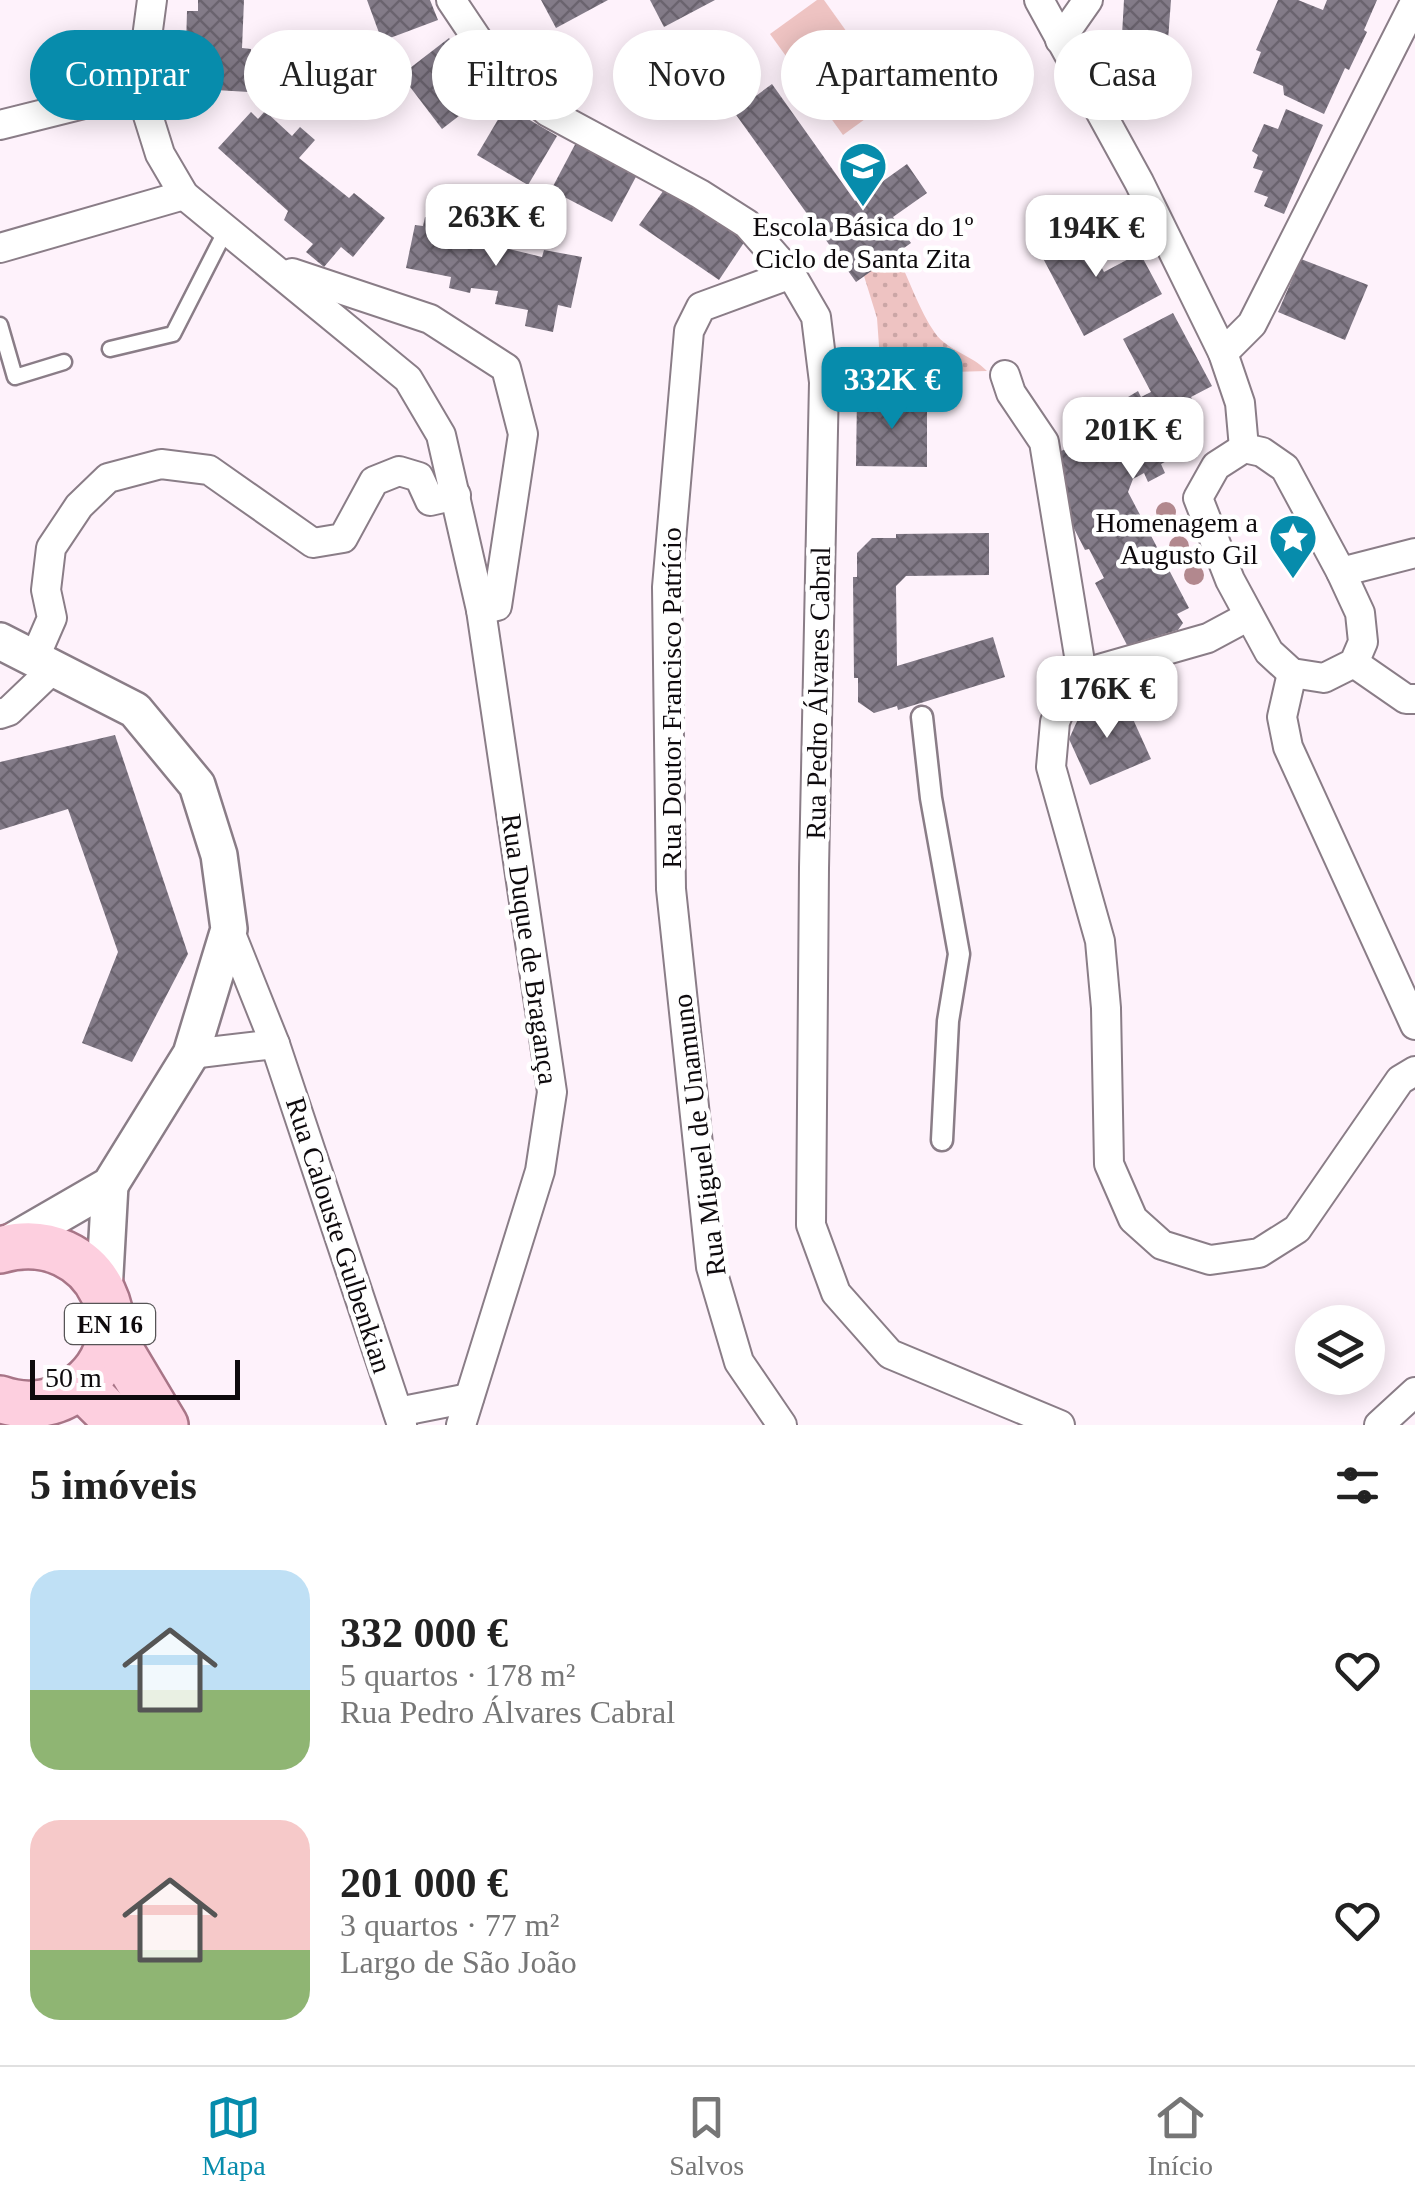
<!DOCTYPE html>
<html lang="pt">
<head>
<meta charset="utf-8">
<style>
	:root { --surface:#fff; --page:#f2f2f2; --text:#222; --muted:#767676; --line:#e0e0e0; --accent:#078cac }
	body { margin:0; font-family:Georgia,serif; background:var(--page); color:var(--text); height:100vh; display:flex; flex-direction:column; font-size:38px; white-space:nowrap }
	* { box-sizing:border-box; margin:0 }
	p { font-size:32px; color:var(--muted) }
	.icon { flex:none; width:55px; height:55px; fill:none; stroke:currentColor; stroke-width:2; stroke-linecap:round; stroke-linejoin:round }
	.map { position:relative; height:1425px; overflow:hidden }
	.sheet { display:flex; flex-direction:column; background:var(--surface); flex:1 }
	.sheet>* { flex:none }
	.banner { position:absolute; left:30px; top:30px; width:1355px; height:90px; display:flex; gap:20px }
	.fabs { position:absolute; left:1295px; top:1305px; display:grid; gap:20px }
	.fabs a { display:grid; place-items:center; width:90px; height:90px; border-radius:50%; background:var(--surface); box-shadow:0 5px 25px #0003; font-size:50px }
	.scale { position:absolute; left:30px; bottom:25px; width:210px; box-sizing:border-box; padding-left:10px; border:5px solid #0e0a0d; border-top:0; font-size:28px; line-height:35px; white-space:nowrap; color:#0e0a0d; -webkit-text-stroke:8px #fff; paint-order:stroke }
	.price { position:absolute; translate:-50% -85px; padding:0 22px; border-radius:20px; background:#fff; color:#222; font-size:32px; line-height:65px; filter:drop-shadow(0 2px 5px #0008) }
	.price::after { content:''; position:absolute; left:50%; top:60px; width:30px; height:22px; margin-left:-15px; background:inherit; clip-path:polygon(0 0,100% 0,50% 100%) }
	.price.current { background:var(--accent); color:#fff }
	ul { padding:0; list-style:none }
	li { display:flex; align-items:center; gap:30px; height:250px; padding:0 30px }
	li span { display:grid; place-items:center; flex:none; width:280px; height:200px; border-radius:30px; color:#555 }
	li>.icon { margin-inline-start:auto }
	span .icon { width:120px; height:120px; fill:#fffc; stroke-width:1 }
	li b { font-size:42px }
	h2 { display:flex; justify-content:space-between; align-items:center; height:120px; padding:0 30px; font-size:42px }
	.chip { padding:0 35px; border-radius:45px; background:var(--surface); box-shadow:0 5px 25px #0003; font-size:35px; line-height:90px }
	.chip.current { background:var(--accent); color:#fff }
	.tabs { display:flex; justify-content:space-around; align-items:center; height:140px; border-top:2px solid var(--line); background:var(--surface); font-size:28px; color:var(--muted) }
	.tabs a { display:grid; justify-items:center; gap:5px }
	.tabs .current { color:var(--accent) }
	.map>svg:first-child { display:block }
</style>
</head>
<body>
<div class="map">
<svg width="1415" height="1425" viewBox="0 0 1415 1425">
	<defs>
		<pattern id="grass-dots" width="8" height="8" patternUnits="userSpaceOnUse" patternTransform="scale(2.5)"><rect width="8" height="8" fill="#eec3c2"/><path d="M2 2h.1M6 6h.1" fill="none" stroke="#cba6a6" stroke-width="1.8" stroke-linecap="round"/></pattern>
		<pattern id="building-cross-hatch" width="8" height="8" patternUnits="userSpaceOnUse" patternTransform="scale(2.5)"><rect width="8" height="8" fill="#837b88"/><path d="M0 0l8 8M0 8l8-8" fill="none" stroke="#6a636e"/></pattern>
	</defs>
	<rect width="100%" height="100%" fill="#fef2fb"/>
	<path fill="url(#grass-dots)" d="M 896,253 C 909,279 919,310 935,333 C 948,351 972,355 987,371 L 881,374 L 877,318 L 864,276 Z"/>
	<polygon fill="#eec3c2" points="817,0 824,0 894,98 843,135 770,34"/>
	<g fill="url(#building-cross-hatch)">
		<polygon points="198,0 244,0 242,48 251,49 249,92 199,89 200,66 174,65 175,46 186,46 187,11 198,11"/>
		<polygon points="367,0 430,0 438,20 382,41"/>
		<polygon points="541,0 608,0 556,28"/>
		<polygon points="650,0 715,0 664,27"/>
		<polygon points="1124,0 1171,0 1163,107 1118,105"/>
		<polygon points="1278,0 1298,0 1323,10 1327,0 1377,0 1364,30 1367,32 1349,70 1345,68 1324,114 1284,95 1283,86 1253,73 1261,52 1256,50"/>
		<polygon points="449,38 490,92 442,129 401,75"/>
		<polygon points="772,84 855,201 907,164 927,193 893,217 911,243 856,282 734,112"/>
		<polygon points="506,106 557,136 528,185 477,155"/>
		<polygon points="1286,109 1323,125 1284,214 1264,206 1268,197 1254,192 1263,171 1253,168 1258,155 1252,151 1264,124 1278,129"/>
		<polygon points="265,111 292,136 300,127 315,140 299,158 349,198 354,193 385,218 353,257 341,247 324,267 306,252 313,244 284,220 288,211 218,148 251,112 258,119"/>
		<polygon points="578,139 639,171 612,222 551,190"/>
		<polygon points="666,187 745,241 719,280 639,225"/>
		<polygon points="464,213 486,218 481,242 542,257 544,250 582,257 571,308 558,305 553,332 525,326 528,310 495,304 498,291 471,288 470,293 449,288 451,277 406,268 415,225 423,226 425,217 462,225"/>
		<polygon points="1078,223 1104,272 1140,253 1162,294 1084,336 1036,245"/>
		<polygon points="1301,259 1368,285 1345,340 1278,312"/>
		<polygon points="1173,313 1212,386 1191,397 1200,414 1181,424 1177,417 1167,422 1184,452 1161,464 1165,473 1148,482 1144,473 1133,479 1128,492 1189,608 1177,614 1183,623 1178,630 1127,645 1095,583 1104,578 1089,549 1085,550 1061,503 1050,457 1101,430 1099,426 1102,424 1098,416 1124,402 1123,400 1138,391 1141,397 1151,392 1123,339"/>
		<polygon points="857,396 927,397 927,467 856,466"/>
		<polygon points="989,533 989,575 906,576 896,586 897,666 993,637 1005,677 898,710 897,706 874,713 858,702 858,678 854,678 853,577 857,577 857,553 872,538 896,538 896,534"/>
		<polygon points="1123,697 1151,759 1090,785 1069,739 1083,708"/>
		<polygon points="115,735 188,954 132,1062 82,1043 118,952 68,809 0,830 0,762"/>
	</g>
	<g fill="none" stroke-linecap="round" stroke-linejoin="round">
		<g stroke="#8a7d87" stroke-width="19">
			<g id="service">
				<polyline points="0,325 15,377 64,362"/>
				<polyline points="110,349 173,334 226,230"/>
			</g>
		</g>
		<g stroke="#8a7d87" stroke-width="25">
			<polyline id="pedestrian" points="922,717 931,798 959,954 948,1021 942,1140"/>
		</g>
		<g stroke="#8a7d87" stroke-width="32">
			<g id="minor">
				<polyline points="152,0 140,90 160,154 184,195 408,379 441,435 481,610 552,1092 540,1171 461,1425"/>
				<polyline points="451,0 498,70 548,112 700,194 747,224 791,274 816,317 824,382 814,868 811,1225 836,1293 890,1354 1060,1425"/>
				<polyline points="1039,0 1139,182 1223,353 1240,403 1244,448"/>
				<polyline points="1060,40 1088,0"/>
				<polyline points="0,125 140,90"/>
				<polyline points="0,248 184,195"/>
				<polyline points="292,273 430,319 506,368 523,434 497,606 481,610"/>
				<polyline points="1223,353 1252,324 1415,2"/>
				<polyline points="1005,375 1011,393 1044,442 1082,674"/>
				<polygon points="1244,448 1262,452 1285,468 1341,572 1360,613 1363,642 1354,663 1324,678 1292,673 1269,652 1230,580 1198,498 1216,466"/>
				<polyline points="1341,572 1415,553"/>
				<polyline points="1249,616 1208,638 1082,674 1064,700 1055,722 1051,767 1100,941 1106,1008 1109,1164 1133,1219 1162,1245 1210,1260 1259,1253 1297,1229 1400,1080 1415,1071"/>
				<polyline points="35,657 52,618 46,590 51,548 79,506 108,478 161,464 209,470 313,543 343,538 374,481 399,471 419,477 430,501 456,495"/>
				<polyline points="1354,663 1406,699 1415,699"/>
				<polyline points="1292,673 1282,717 1288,747 1415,1025"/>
				<polyline points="0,714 9,711 55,667"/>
				<polyline points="229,929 275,1044 402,1425"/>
				<polyline points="191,1054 275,1044"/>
				<polyline points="398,1412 469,1398"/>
				<polyline points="782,1425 739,1362 711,1267 671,889 667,587 689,331 701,307 791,274"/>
				<polyline points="1379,1425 1415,1392"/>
			</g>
		</g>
		<g stroke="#8a7d87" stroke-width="40">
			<g id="tertiary">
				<polyline points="0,641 135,710 197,785 219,855 229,929 191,1054 110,1185 1,1248"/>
				<polyline points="104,1292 110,1185"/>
			</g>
		</g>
		<g stroke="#a87587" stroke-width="50">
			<g id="primary">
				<path d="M 0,1250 C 97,1222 155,1344 68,1394 C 47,1406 22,1407 0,1399"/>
				<polyline points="110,1333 165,1425"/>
				<polyline points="81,1386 120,1425"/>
			</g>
		</g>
		<use href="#service" stroke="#fff" stroke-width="14"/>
		<use href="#pedestrian" stroke="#fff" stroke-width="20"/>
		<use href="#minor" stroke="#fff" stroke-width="28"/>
		<use href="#tertiary" stroke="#fff" stroke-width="35"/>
		<use href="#primary" stroke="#fdcfdf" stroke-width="45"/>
	</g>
	<g fill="#b2888e">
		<circle cx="1166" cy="512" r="10"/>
		<circle cx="1179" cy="546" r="10"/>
		<circle cx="1194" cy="575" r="10"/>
	</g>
	<defs>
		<g id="school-pin" transform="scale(2.5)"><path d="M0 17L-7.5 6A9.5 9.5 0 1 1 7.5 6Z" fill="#078cac" stroke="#fff"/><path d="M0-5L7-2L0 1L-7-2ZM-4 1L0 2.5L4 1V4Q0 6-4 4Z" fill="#fff"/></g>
		<g id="sight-pin" transform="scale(2.5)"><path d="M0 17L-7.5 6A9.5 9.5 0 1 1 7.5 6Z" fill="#078cac" stroke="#fff"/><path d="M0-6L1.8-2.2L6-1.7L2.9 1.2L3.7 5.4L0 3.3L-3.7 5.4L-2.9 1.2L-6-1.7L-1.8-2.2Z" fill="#fff"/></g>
	</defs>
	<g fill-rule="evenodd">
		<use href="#school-pin" x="863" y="166"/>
		<use href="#sight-pin" x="1293" y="538"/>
	</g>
	<g text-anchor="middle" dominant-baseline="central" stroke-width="9" stroke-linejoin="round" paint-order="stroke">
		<rect fill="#fff" stroke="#565456" stroke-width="2.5" x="65" y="1304" width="90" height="40" rx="8"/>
		<g font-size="25" font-weight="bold" fill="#0e0a0d">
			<text x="110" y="1324">EN 16</text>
		</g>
		<g font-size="28" fill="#0e0a0d" stroke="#fff">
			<text x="863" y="226">Escola Básica do 1º<tspan x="863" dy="32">Ciclo de Santa Zita</tspan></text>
			<text x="1258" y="522" text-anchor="end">Homenagem a<tspan x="1258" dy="32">Augusto Gil</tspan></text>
		</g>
		<g font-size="28" fill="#0e0a0d" stroke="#fff">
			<text transform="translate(818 693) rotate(-89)">Rua Pedro Álvares Cabral</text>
			<text transform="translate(671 698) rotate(-90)">Rua Doutor Francisco Patrício</text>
			<text transform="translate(530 949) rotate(82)">Rua Duque de Bragança</text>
			<text transform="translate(699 1135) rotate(-97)">Rua Miguel de Unamuno</text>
			<text transform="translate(339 1235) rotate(72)">Rua Calouste Gulbenkian</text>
		</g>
	</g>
</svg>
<div class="fabs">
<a><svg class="icon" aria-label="layers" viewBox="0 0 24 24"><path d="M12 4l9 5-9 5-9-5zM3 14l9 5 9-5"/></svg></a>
</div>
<div class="scale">50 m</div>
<b class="price" style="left:496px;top:269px">263K €</b>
<b class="price" style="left:1096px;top:280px">194K €</b>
<b class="price current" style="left:892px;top:432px">332K €</b>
<b class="price" style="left:1133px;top:482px">201K €</b>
<b class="price" style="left:1107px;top:741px">176K €</b>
<div class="banner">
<a class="chip current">Comprar</a>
<a class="chip">Alugar</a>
<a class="chip">Filtros</a>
<a class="chip">Novo</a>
<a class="chip">Apartamento</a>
<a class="chip">Casa</a>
</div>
</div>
<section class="sheet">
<h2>5 imóveis<svg class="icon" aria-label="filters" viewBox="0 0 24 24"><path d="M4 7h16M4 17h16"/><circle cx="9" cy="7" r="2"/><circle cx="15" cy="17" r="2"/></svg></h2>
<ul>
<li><span style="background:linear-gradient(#bfe0f5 60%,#8fb573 0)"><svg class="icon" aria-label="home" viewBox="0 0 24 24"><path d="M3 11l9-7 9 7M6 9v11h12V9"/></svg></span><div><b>332 000 €</b><p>5 quartos · 178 m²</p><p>Rua Pedro Álvares Cabral</p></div><svg class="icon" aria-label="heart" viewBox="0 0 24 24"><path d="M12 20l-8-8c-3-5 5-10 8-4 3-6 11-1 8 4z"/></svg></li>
<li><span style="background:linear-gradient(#f6c9c9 65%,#8fb573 0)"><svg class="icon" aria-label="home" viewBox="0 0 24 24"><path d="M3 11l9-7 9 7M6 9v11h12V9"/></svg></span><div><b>201 000 €</b><p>3 quartos · 77 m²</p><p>Largo de São João</p></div><svg class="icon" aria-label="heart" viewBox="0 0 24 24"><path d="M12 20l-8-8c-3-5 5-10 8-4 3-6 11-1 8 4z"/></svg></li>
</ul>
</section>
<nav class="tabs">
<a class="current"><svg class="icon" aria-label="map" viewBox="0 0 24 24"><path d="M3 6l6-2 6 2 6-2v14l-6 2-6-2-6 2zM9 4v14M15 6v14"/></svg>Mapa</a>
<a><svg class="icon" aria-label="saved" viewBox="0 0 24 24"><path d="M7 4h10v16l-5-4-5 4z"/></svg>Salvos</a>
<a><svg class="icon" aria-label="home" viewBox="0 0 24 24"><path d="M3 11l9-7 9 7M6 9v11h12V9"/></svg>Início</a>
</nav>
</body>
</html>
